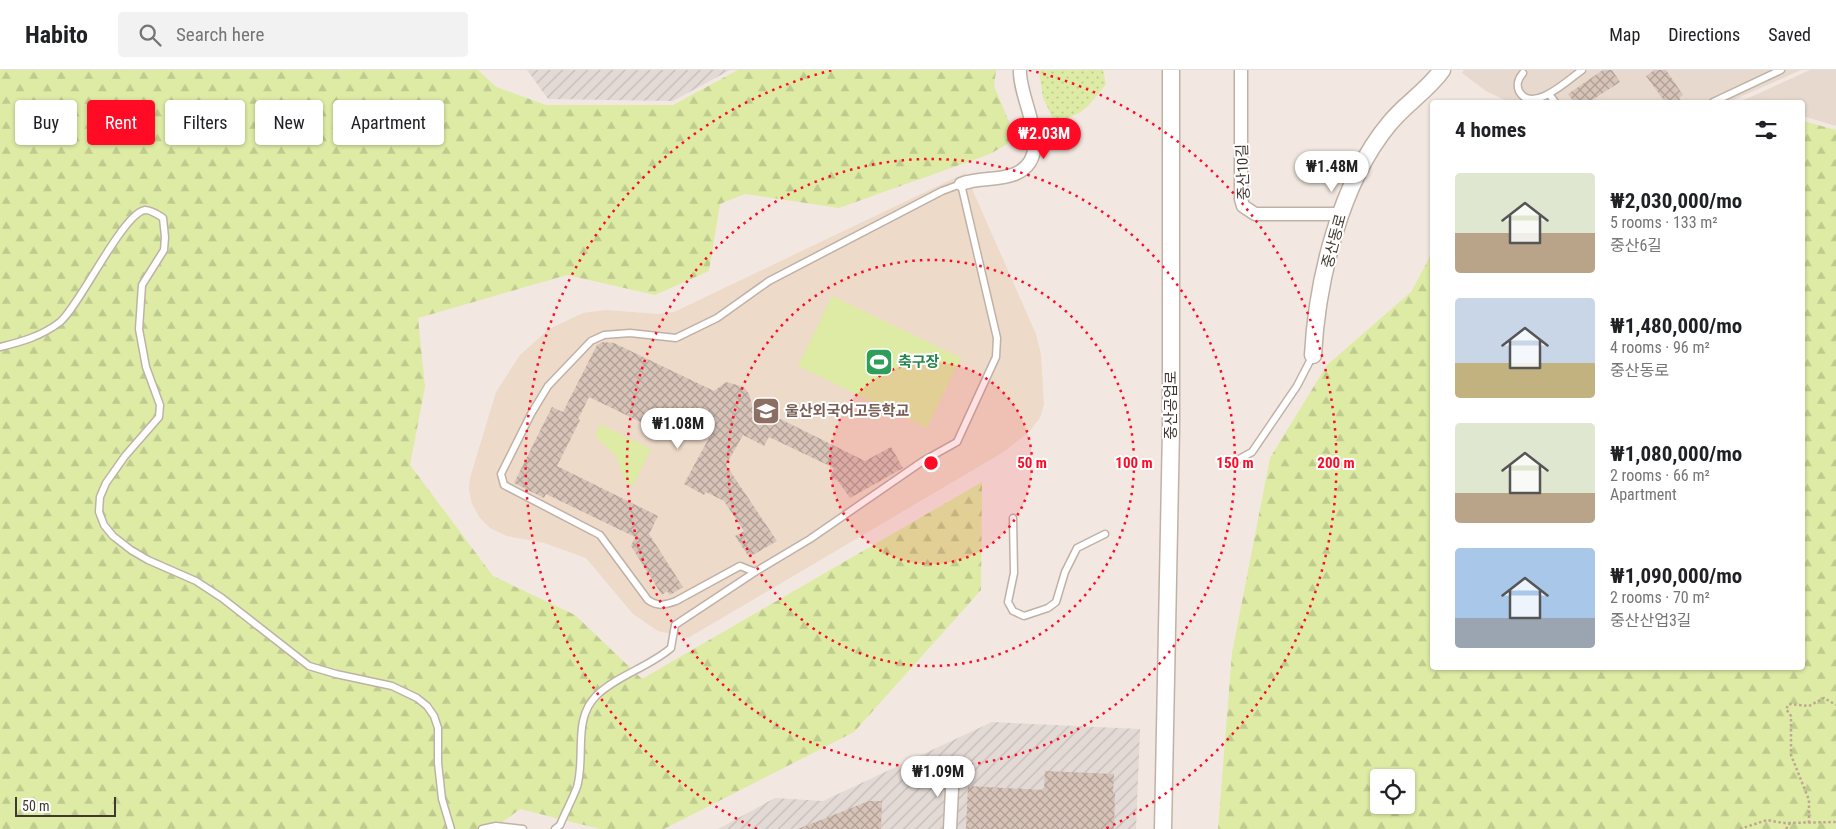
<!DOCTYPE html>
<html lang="en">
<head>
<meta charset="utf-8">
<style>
	:root { --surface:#fff; --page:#f2f2f2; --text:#202124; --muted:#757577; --line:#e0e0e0; --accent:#ff0b25 }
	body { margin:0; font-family:"Roboto Condensed","Noto Sans KR",sans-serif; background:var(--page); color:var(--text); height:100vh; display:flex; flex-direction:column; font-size:19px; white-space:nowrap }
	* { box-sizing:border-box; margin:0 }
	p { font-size:16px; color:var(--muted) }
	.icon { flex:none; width:28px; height:28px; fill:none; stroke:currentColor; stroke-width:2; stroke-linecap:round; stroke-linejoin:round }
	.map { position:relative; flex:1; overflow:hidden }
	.side { position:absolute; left:1430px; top:30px; width:375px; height:570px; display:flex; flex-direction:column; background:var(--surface); border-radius:5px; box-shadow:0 1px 4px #0004 }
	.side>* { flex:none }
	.hud { position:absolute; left:15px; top:30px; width:475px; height:45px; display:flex; gap:10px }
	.tools { position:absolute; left:1370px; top:699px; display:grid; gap:10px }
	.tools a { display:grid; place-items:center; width:45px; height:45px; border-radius:5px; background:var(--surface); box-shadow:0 1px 4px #0004; font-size:25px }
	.scale { position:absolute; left:15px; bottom:12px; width:101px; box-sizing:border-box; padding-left:5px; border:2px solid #433831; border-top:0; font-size:14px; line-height:18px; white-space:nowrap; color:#433831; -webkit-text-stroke:4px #fff; paint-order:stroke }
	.price { position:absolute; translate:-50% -42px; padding:0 11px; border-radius:18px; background:#fff; color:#222; font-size:16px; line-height:32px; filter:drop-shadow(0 1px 2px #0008) }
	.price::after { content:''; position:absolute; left:50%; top:30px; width:15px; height:11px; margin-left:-8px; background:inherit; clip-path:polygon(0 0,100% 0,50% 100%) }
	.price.on { background:var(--accent); color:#fff }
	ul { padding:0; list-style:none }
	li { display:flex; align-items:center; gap:15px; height:125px; padding:0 25px }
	li span { display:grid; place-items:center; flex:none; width:140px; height:100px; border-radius:5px; color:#555 }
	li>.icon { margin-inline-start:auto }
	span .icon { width:60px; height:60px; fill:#fffc; stroke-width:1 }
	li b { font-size:21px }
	h2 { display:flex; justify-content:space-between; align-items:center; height:60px; padding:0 25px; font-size:21px }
	.chip { padding:0 18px; border-radius:5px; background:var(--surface); box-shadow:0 1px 4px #0004; font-size:18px; line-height:45px }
	.chip.on { background:var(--accent); color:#fff }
	header { display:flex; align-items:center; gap:30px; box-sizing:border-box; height:70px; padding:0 25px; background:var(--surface); border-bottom:1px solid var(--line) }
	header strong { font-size:24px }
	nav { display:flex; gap:28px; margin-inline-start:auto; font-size:18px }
	.search { width:350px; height:45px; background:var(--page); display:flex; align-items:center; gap:12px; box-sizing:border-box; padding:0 18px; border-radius:5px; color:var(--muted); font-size:19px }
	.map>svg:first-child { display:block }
</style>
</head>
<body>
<header>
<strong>Habito</strong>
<div class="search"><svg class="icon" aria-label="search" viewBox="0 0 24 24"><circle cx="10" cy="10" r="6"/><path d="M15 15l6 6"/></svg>Search here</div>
<nav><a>Map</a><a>Directions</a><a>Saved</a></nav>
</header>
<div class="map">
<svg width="1836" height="759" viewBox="0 0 1836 759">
	<defs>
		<pattern id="industrial-furrows" width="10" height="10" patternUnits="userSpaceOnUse" patternTransform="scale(1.25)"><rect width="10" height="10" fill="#e3dad6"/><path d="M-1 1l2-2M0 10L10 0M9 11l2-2" fill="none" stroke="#c4bcb8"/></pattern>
		<pattern id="forest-firs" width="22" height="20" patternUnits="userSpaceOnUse" patternTransform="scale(1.25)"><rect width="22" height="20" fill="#ddeba5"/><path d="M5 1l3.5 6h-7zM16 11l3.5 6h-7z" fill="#bfca8e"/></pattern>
		<pattern id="park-dots" width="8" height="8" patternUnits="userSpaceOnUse" patternTransform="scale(1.25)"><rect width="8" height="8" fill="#ddeba5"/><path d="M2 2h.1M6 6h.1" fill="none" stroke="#bfca8e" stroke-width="1.8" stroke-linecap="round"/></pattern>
		<pattern id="building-cross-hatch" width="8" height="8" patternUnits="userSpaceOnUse" patternTransform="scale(1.25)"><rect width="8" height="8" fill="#d7c3b8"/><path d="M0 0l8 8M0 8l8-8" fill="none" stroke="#b09f96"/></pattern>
	</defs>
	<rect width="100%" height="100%" fill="#f2e8e1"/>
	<g fill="#e7d9ce">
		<polygon points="1464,0 1801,0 1729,32 1509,32 1486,21 1462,3"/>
		<polygon points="1810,0 1836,0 1836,56 1803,46 1802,32 1753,32 1744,30"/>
	</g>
	<g fill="url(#industrial-furrows)">
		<polygon points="527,0 730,0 673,31 548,29"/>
		<polygon points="992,652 1140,659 1136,759 718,759 775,728 823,731"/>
	</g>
	<polygon fill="#eddac9" points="965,103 1036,264 1041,284 1044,334 1040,348 1028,363 1002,383 688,568 658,561 633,544 586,488 544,473 507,466 490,458 480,448 472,434 469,420 470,408 496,322 520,285 549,259 583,243 605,240 659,244 674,242"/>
	<g fill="#ddeba5">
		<polygon points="832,226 961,288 927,358 798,296"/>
		<polygon points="600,354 651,379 633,416 625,411 616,386 595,366"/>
	</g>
	<g fill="url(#forest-firs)" fill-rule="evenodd">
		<polygon points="0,0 478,0 496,17 546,35 673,35 738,0 996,0 994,16 1010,54 1009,73 990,84 839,138 745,124 720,134 709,201 655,225 567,205 418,248 425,317 410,395 493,506 575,545 642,609 982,412 981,520 854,662 664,759 600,759 520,739 493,759 0,759"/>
		<path d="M 1803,51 L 1836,60 L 1836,759 L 1218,759 L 1232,583 L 1270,388 L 1327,295 L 1411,222 L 1432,183 L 1432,598 L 1802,598 ZM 1379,708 L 1406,708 L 1406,735 L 1379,735 Z"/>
	</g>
	<path fill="url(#park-dots)" d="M 1039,0 L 1103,0 L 1106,14 C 1087,37 1085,45 1054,51 L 1043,28 Z"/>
	<g fill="url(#building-cross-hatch)">
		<polygon points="1603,0 1612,0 1620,12 1589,32 1574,32 1568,24"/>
		<polygon points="1654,0 1666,0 1683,25 1679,28 1682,32 1665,32 1646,6"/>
		<polygon points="603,272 614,273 714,321 726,312 744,317 749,324 752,335 865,391 891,377 903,398 850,428 838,411 830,407 834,398 769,367 764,376 743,365 726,395 777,471 749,487 735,466 744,461 724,431 706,422 704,425 684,414 711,364 664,341 655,359 589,327 578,349 580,350 557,396 658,446 649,464 683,517 670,525 667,521 662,525 631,476 635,467 546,424 544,428 514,413 552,337 563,342 597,275"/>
		<polygon points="1045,701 1114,704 1113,724 1115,724 1114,759 966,759 968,716 1044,720"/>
		<polygon points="869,731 882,731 881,759 798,759"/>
	</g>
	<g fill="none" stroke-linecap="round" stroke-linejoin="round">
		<g stroke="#c0b1a6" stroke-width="9">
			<g id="service">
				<path d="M 1523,3 C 1518,9 1516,14 1519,21 C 1532,45 1569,9 1582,0"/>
				<polyline points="1549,24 1555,32"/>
				<polyline points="1713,32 1781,0"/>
				<path d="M 961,114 L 997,268 L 996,287 L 957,372 L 923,391 L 810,469 L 755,502 L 740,496 L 676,531 C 665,535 658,537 648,530 L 600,465 L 504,415 L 501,404 L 531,344 L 548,316 L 591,271 L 604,265 L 630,263 L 676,268 L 717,248 L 769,211 L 942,121 Z"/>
				<path d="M 0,277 C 21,272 42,266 60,252 C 80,235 123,143 145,140 C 152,140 158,145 163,148 L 165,167 L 164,180 L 142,215 L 139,259 L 146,297 L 160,335 L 159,347 L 125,386 L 106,413 L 100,427 L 99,442 L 104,455 L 113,466 L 131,480 L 148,490 L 196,511 L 222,528 L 309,596 L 336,604 L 392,616 L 417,628 L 427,636 L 434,646 L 438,658 L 438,693 L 442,729 L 451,759"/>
				<polyline points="1232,393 1252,382 1297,316 1313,285"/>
				<polyline points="1013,448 1014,503 1008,532 1013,541 1024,546 1048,538 1056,532 1065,502 1077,478 1105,464"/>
				<polyline points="482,759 496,756 523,759"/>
				<path d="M 555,759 L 560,755 C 565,743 572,730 577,717 C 586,686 572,649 597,625 C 618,605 649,597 671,578 L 675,555 L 755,502"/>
			</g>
		</g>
		<g stroke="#c0b1a6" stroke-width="15">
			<g id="minor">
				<polyline points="1241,0 1241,129 1243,136 1255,144 1340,144"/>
				<path d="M 961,114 C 979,107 998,111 1015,104 C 1057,86 1018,29 1020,0"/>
				<polyline points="950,759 953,699"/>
			</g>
		</g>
		<g stroke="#c0b1a6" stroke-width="19">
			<g id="tertiary">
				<path d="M 1313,285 C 1317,211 1340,113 1389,54 C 1405,34 1427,21 1442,0"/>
				<polyline points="1163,759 1171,359 1171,0"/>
			</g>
		</g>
		<g stroke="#c1a593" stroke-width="2.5" stroke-dasharray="2.5 2.5" stroke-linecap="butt">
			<polyline points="1809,753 1809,730 1791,685 1791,646 1786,639 1789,634 1809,636 1824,628 1836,635"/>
			<polyline points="1740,759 1767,750 1783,753 1836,752"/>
			<polyline points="1786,759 1790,753"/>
		</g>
		<use href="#service" stroke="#fff" stroke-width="6"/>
		<use href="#minor" stroke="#fff" stroke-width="12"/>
		<use href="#tertiary" stroke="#fff" stroke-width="16"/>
	</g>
	<circle cx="931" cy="393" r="101" fill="#ff0b25" fill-opacity=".12"/>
	<g fill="none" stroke="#ff0b25" stroke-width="2.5" stroke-dasharray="2.5 5">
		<circle cx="931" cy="393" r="101"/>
		<circle cx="931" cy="393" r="203"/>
		<circle cx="931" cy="393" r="304"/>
		<path d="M757 759A405 405 0 0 1 833 0M1029 0A405 405 0 0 1 1105 759"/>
	</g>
	<defs>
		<g id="stadium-square" transform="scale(1.4375)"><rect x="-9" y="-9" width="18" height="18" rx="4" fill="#2e9e5b" stroke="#fff"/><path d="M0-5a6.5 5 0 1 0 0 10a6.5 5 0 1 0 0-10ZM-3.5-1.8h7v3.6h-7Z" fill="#fff"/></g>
		<g id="school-square" transform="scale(1.4375)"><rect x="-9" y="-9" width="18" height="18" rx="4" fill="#8d6e63" stroke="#fff"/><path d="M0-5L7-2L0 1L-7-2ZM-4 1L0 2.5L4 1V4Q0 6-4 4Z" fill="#fff"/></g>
	</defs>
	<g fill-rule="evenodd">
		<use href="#stadium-square" x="879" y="292"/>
		<use href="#school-square" x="766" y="341"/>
	</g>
	<g text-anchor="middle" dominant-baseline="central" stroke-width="4" stroke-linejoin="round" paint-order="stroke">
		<g font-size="15" fill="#433831" stroke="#fff">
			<text transform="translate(1243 102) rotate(-92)">중산10길</text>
			<text transform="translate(1334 171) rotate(-75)">중산동로</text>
			<text transform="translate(1171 335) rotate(-90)">중산공업로</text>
		</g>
		<g font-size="15" font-weight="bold" fill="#27864d" stroke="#fff" text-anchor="start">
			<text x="898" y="292">축구장</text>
		</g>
		<g font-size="15" font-weight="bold" fill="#785e54" stroke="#fff" text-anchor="start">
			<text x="785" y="341">울산외국어고등학교</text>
		</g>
	</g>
	<circle cx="931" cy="393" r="8" fill="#ff0b25" stroke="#fff" stroke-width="2.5"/>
	<g font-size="15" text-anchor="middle" font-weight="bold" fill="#ff0b25" stroke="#fff" stroke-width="4" stroke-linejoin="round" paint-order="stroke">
		<text x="1032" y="398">50 m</text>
		<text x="1134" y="398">100 m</text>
		<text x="1235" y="398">150 m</text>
		<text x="1336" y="398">200 m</text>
	</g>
</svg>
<div class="tools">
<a><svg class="icon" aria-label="locate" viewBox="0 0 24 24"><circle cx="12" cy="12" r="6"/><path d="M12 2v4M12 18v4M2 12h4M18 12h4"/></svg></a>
</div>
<div class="scale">50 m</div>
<b class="price on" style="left:1044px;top:90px">₩2.03M</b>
<b class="price" style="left:1332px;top:123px">₩1.48M</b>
<b class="price" style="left:678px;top:380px">₩1.08M</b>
<b class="price" style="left:938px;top:728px">₩1.09M</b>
<div class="hud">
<a class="chip">Buy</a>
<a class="chip on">Rent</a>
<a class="chip">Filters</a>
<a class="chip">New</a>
<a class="chip">Apartment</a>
</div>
<section class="side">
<h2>4 homes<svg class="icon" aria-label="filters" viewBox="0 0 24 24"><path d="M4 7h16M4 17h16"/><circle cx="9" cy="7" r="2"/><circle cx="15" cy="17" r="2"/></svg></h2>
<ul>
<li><span style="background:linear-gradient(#dfe7d0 60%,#b9a48a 0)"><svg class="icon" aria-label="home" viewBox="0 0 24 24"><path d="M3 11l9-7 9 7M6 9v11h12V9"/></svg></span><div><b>₩2,030,000/mo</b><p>5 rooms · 133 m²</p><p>중산6길</p></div></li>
<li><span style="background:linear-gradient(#c9d6e8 65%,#c2b280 0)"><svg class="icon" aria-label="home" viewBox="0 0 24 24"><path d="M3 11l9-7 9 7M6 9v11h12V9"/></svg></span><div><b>₩1,480,000/mo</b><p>4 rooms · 96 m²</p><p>중산동로</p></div></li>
<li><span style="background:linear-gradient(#dfe7d0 70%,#b9a48a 0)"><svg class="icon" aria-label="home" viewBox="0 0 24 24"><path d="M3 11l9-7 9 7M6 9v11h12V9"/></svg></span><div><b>₩1,080,000/mo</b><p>2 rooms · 66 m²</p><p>Apartment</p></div></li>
<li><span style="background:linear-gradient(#a9c7e8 70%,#9aa5b1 0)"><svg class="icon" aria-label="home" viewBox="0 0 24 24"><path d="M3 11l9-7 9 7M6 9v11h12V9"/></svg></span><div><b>₩1,090,000/mo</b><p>2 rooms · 70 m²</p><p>중산산업3길</p></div></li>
</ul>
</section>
</div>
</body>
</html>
